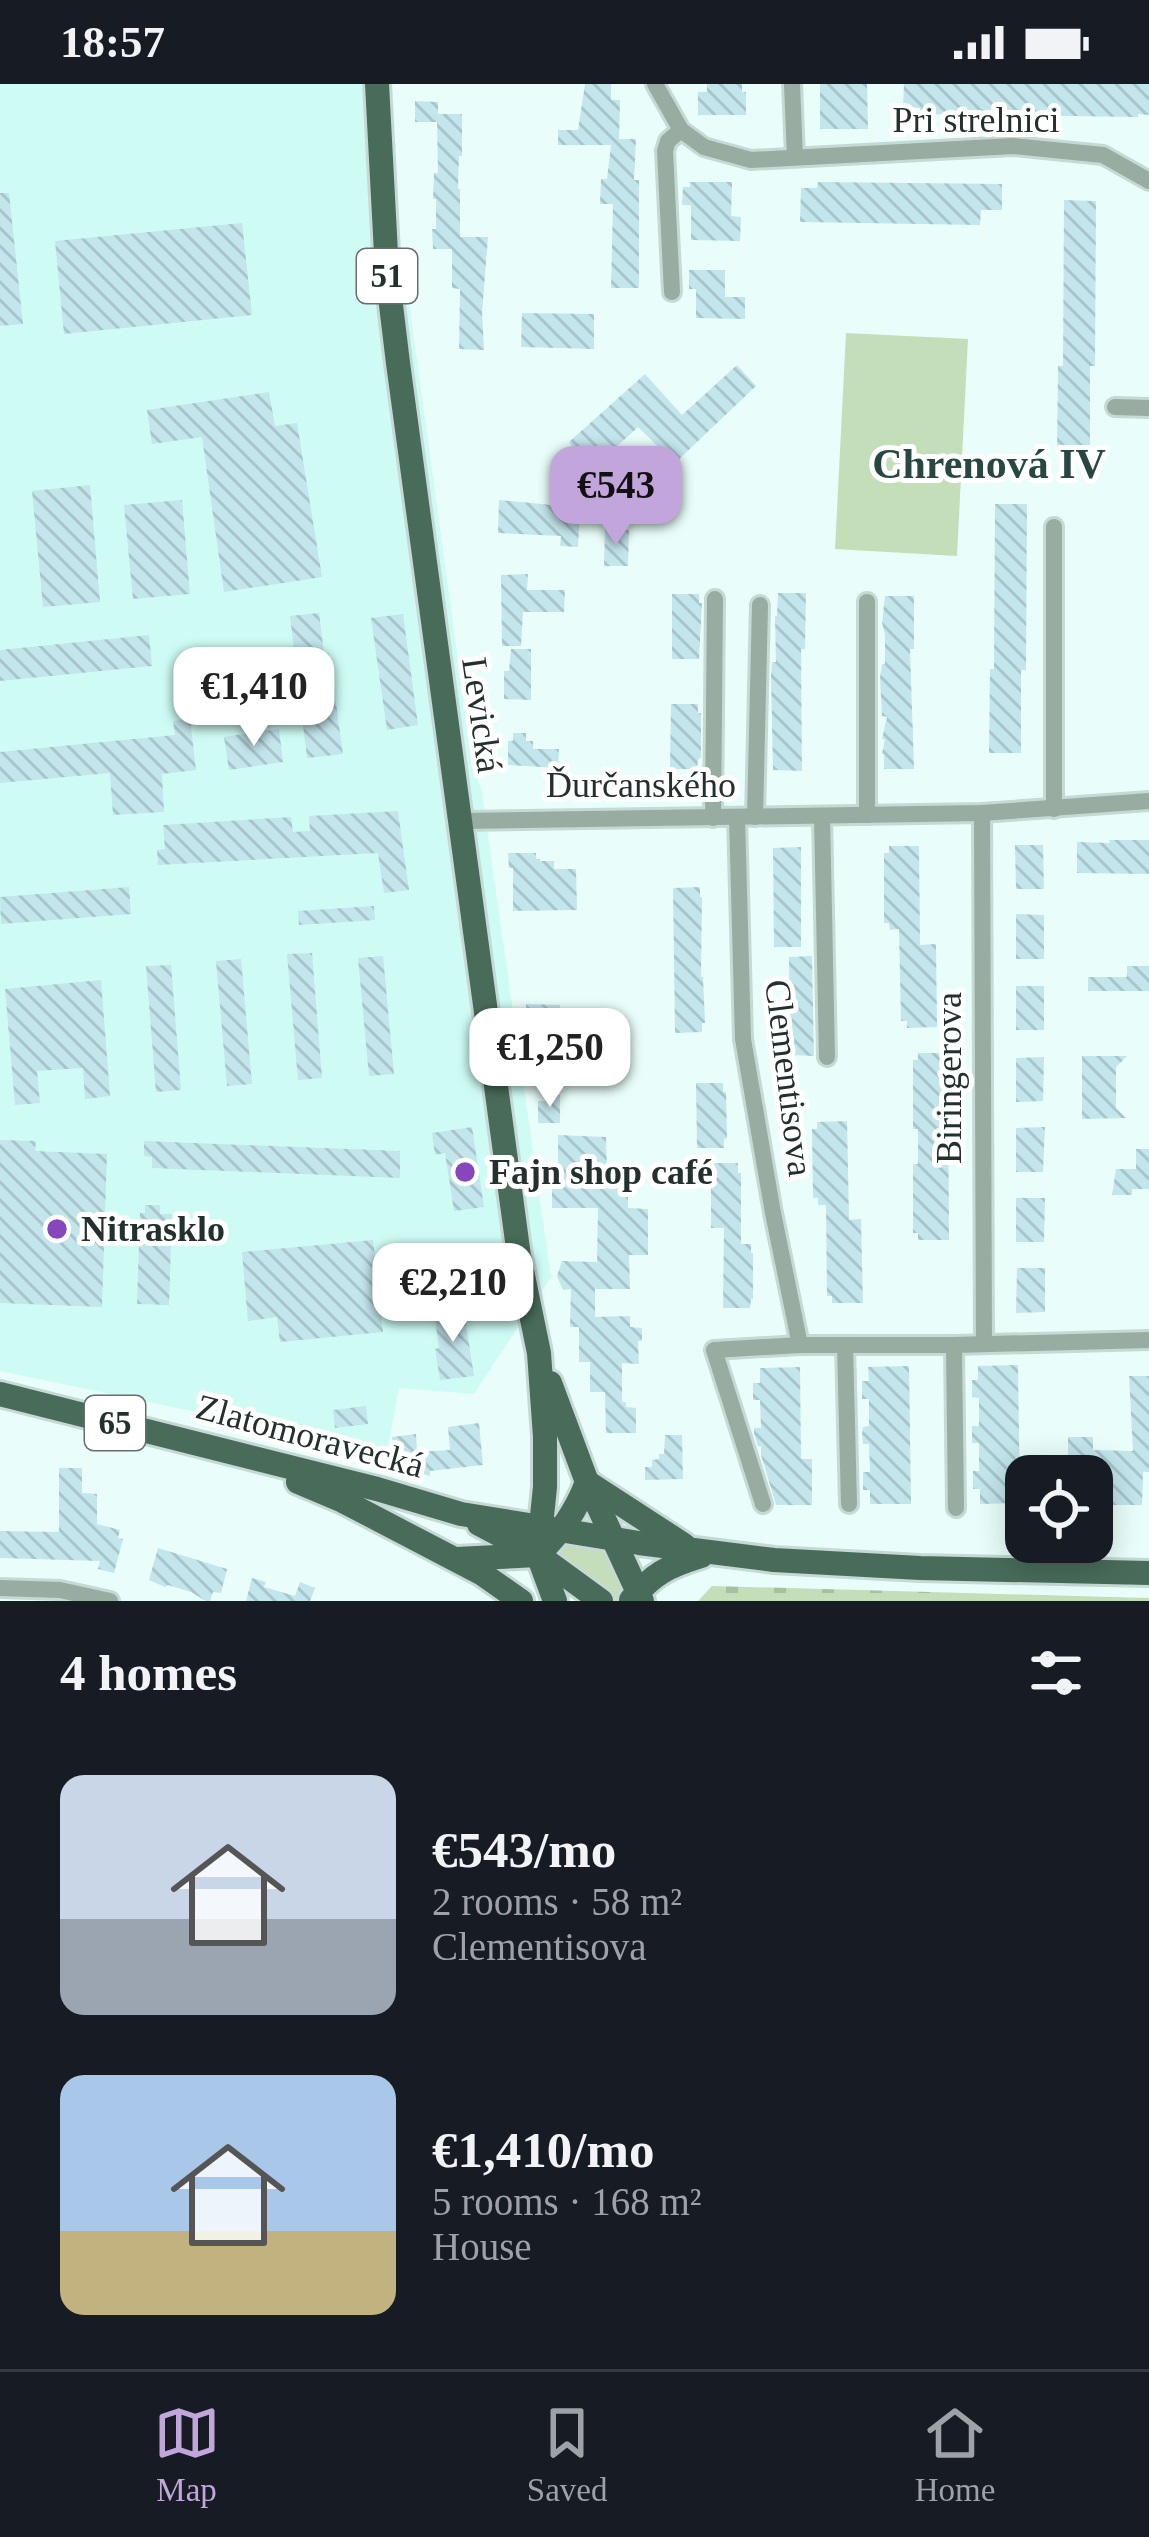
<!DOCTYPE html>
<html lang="en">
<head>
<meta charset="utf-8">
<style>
	:root { --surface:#171b24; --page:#242831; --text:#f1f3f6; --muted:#9ea1a6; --line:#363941; --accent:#c1a5db }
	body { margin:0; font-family:"Times New Roman",serif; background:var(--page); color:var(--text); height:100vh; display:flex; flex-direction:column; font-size:45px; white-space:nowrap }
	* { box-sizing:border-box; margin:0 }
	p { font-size:39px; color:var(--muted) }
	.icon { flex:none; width:66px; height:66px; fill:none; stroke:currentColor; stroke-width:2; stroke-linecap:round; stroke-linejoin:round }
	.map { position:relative; height:1517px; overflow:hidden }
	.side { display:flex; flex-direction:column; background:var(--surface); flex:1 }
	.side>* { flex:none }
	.fabs { position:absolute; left:1005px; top:1371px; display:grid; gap:24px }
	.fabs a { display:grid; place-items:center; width:108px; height:108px; border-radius:24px; background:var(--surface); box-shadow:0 6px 30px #0003; font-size:60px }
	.price { position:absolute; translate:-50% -102px; padding:0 27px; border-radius:24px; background:#fff; color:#222; font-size:39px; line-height:78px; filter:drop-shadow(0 3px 6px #0008) }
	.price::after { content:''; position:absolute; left:50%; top:72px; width:36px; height:27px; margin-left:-18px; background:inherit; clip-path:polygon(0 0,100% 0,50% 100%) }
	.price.active { background:var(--accent); color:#111 }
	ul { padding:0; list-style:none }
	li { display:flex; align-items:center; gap:36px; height:300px; padding:0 60px }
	li span { display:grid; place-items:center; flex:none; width:336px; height:240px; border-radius:24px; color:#555 }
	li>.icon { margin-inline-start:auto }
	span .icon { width:144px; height:144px; fill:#fffc; stroke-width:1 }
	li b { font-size:51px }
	h2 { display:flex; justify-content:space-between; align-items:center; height:144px; padding:0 60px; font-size:51px }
	.status { display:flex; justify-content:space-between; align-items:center; height:84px; padding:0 60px; background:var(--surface); direction:ltr }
	.status svg { height:33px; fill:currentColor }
	.menu { display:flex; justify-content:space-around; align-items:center; height:168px; border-top:3px solid var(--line); background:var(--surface); font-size:33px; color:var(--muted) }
	.menu a { display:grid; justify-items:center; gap:6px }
	.menu .active { color:var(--accent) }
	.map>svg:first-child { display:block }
</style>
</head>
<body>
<div class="status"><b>18:57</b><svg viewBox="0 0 49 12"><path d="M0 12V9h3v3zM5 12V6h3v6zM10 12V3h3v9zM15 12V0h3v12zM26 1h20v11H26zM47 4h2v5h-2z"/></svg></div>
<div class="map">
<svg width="1149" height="1517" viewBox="0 0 1149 1517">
	<defs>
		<pattern id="cemetery-stones" width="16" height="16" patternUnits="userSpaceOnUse" patternTransform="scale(3)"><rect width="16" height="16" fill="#c4deba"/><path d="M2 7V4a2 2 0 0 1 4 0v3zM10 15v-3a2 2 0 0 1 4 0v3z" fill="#a8bfa0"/></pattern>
		<pattern id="building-back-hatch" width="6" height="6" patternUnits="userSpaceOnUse" patternTransform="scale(3)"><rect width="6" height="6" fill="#c3e5ec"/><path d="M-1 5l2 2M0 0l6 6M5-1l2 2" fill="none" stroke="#a7c5cb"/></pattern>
	</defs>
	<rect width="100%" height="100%" fill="#e9fefa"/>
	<polygon fill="#cefcf5" points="0,0 386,0 394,163 410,225 473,685 481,703 551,1193 474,1310 399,1304 387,1368 0,1287"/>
	<g fill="#c4deba">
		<polygon points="846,249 968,255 957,472 835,465"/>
		<polygon points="565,1455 607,1463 626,1504 618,1516 587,1490 555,1469"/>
	</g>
	<polygon fill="url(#cemetery-stones)" points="712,1502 1149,1514 1149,1517 698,1517"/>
	<g fill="url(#building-back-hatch)">
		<polygon points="585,0 611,0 611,16 620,16 619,55 636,55 634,96 639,96 639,204 611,204 613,120 600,120 601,95 607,95 611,61 558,61 558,46 578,46"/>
		<polygon points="707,0 742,0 742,8 746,8 746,31 698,31 698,8 707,8"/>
		<polygon points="820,0 867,0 868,45 820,45"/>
		<polygon points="904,0 1149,0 1149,31 1138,30 1138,33 920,30 920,24 903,22"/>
		<polygon points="415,17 438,18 438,30 462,30 462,72 459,72 458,105 460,105 460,153 488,153 482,228 484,266 459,265 460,205 452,204 452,165 433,165 432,145 436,145 436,115 433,115 434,89 438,89 437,38 415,38"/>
		<polygon points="690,98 732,98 731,132 741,133 740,157 691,156 691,121 682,121 683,103 690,103"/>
		<polygon points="818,98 1002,100 1002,126 981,126 980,141 800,138 801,104 817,104"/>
		<polygon points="0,109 9,109 23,240 0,242"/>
		<polygon points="1064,116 1096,117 1095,282 1090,282 1090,365 1057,365 1058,282 1063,282"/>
		<polygon points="242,139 252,231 64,250 55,157"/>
		<polygon points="689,186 725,186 725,213 745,213 745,235 696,234 696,205 689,205"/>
		<polygon points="522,229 594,230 594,265 521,263"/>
		<polygon points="737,281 756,302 675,379 638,343 613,366 622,376 601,394 579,373 569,358 645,290 682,331"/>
		<polygon points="269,308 275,342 297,339 322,493 224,508 202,353 152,360 147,326"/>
		<polygon points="90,401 100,518 43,523 32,407"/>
		<polygon points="563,409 581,410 578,463 560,462 561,452 498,449 499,416 562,422"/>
		<polygon points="182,416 190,510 133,515 124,421"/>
		<polygon points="995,420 1027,420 1026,586 1021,586 1021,669 989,669 990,585 994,585"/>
		<polygon points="605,445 629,446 628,482 604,482"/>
		<polygon points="528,490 527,506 565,506 564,528 523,528 521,562 502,562 501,491"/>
		<polygon points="778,509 806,509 805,565 801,565 802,687 773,686 771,591 772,578 776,578 775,532 777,532"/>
		<polygon points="672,510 699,510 699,519 702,519 699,575 672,575"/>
		<polygon points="885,512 914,512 914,565 910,565 914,685 884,685 884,670 882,670 885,655 882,655 887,633 882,632 880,594 882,580 885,580 885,550 882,539"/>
		<polygon points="319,529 324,569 329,569 343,670 307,674 290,532"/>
		<polygon points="403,530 418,641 387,646 371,534"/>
		<polygon points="149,551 152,582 0,597 0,566"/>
		<polygon points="511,565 531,565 531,616 504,615 504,587 509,587"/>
		<polygon points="671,620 698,620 698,629 701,629 701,673 698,676 697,685 670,685"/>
		<polygon points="190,635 196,686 162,690 164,728 113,731 110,689 0,699 0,668 175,651 173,637"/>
		<polygon points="279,645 283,678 229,686 224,653"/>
		<polygon points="513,649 526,649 526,657 533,657 533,665 559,665 558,684 508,681 508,657 513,657"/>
		<polygon points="398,727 409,806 384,809 378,769 158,781 157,766 165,765 163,741 291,733 293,748 310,747 309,732"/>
		<polygon points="1109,756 1149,756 1149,790 1077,789 1077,758 1110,759"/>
		<polygon points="1015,761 1043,761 1044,805 1016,805"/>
		<polygon points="889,762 919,762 920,861 936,860 937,943 907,944 907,937 901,937 899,845 890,846 889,839 884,839 884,769 889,769"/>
		<polygon points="801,763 801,863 774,863 773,764"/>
		<polygon points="508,769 536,769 536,775 540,775 540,777 554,777 554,785 576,785 577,826 513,827 513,784 509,784"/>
		<polygon points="129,803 131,830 1,840 0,813"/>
		<polygon points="700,803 700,813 702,813 701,893 703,893 705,939 702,939 702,948 675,949 673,804"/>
		<polygon points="374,822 375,836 299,841 298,827"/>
		<polygon points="1016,830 1044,831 1044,875 1016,875"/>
		<polygon points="312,869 322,994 298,996 287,870"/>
		<polygon points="383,872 394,990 369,992 358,874"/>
		<polygon points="812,872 814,972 790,971 789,873"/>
		<polygon points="241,875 252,1000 227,1002 216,877"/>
		<polygon points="171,881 181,1006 156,1008 146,882"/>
		<polygon points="1127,882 1149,882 1149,907 1088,907 1088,893 1127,893"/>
		<polygon points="101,896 110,1012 85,1015 83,984 37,987 40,1019 15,1021 5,905"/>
		<rect x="1016" y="902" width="28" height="44"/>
		<polygon points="526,920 560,921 560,967 531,967 531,933 527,933"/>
		<polygon points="918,969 948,969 949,1156 918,1156 918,1149 913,1149 913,1080 918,1080 918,1045 913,1045 913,976 918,976"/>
		<polygon points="1082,972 1127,972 1116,983 1116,1024 1126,1034 1082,1035"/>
		<polygon points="1044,973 1043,1017 1016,1018 1016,974"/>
		<polygon points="696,999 723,999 723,1008 726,1008 727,1054 724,1055 724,1064 697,1064"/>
		<polygon points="547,1011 560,1011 560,1039 538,1039 538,1017 547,1017"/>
		<polygon points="847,1037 849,1136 861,1135 863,1219 832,1219 832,1212 827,1212 826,1121 818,1121 818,1114 813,1114 812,1045 817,1045 817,1038"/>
		<polygon points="472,1043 484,1123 454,1127 445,1069 435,1071 432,1049"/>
		<polygon points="1045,1043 1043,1088 1016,1088 1016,1044"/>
		<polygon points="558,1051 606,1053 607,1086 628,1086 628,1124 648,1125 648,1171 629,1171 630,1205 595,1205 595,1233 630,1232 630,1243 642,1244 642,1257 638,1257 639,1280 622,1279 622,1318 626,1318 626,1323 636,1324 636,1349 606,1349 605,1308 590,1308 590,1278 579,1278 579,1243 570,1243 571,1205 563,1206 557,1192 562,1177 597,1178 598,1124 552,1124 552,1086 558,1086"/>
		<polygon points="0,1056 36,1057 35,1067 107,1070 102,1223 0,1219"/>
		<polygon points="144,1057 400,1067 400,1094 152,1084 152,1073 144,1072"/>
		<polygon points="1136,1065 1149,1065 1149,1105 1132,1105 1132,1111 1112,1111 1116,1085 1136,1085"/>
		<polygon points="711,1079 738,1079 738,1089 741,1089 741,1160 751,1160 751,1169 753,1169 753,1215 751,1215 750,1224 723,1224 724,1144 711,1144"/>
		<polygon points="1016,1114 1045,1114 1044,1158 1016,1158"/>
		<polygon points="145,1121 160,1121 160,1130 172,1130 169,1221 137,1220 140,1129 145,1129"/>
		<polygon points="373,1156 383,1248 280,1258 277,1233 248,1237 242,1168"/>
		<polygon points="1017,1184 1045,1184 1045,1228 1016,1229"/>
		<polygon points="456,1223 457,1229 464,1228 474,1292 440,1296 435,1265 439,1264 434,1226"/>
		<polygon points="1018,1281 1020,1419 980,1420 980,1405 973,1405 973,1387 979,1387 979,1359 972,1359 972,1342 979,1342 979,1314 972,1313 972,1296 978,1296 978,1282"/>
		<polygon points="909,1282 911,1420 870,1420 870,1406 863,1406 863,1388 870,1388 869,1360 863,1360 862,1351 863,1343 869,1342 869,1315 862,1315 862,1297 869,1297 868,1283"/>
		<polygon points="800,1283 801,1375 812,1375 812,1421 776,1421 761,1371 761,1362 758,1362 754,1350 754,1344 761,1344 760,1316 753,1316 753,1299 760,1299 760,1284"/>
		<polygon points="1129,1292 1149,1292 1149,1388 1143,1388 1142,1421 1092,1421 1092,1386 1068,1386 1068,1353 1093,1353 1093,1366 1133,1367"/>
		<polygon points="366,1322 368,1340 335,1344 333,1326"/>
		<polygon points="479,1339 483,1381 430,1387 430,1392 396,1382 392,1353 416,1350 417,1368 450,1366 448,1343"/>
		<polygon points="665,1351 682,1351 683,1395 645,1396 645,1383 652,1383 652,1376 659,1375 659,1370 664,1370"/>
		<polygon points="59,1384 82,1384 82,1409 97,1410 97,1440 120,1446 118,1454 123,1455 114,1489 98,1485 100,1477 0,1474 0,1447 59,1448"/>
		<polygon points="158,1464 227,1485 221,1509 213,1508 210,1517 206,1517 191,1508 168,1501 165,1503 149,1496"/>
		<polygon points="252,1494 266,1498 264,1503 295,1512 300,1498 315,1504 310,1517 246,1517"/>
	</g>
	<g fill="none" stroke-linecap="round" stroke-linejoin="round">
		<g stroke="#c5d9d5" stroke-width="22">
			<g id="minor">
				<polyline points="655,0 681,46 704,63 751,76 1013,62 1103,71 1149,97"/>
				<polyline points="792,0 795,73"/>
				<polyline points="672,208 665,67 668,57 681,46"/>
				<polyline points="1115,323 1149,324"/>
				<polyline points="1054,725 1054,443"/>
				<polyline points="982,729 984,1260"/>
				<polyline points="867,731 867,518"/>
				<polyline points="822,732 827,973"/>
				<polyline points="737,733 743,955 773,1129 800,1261 954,1261 1149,1256"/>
				<polyline points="755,733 760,521"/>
				<polyline points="713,734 715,515"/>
				<polyline points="461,737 982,729 1149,717"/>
				<polyline points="845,1261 849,1420"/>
				<polyline points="954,1261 956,1424"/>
				<polyline points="763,1420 714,1266 800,1261"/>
				<polyline points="0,1504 60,1506 110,1517"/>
			</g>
		</g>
		<g stroke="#c5d9d5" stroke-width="30">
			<g id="primary">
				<polyline points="377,0 387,188 398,279 519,1172 539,1269 545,1353 545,1403 538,1471 555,1517"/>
				<polyline points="550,1299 587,1398 642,1517"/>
				<polyline points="0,1310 377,1405 461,1430 639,1459 774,1476 920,1484 1149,1489"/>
				<polyline points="298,1398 343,1417 481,1489 521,1517"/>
				<polyline points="587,1398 684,1461"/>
				<polyline points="479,1440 538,1471 601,1517"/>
				<path d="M 457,1475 L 538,1471 C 560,1449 576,1428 587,1398"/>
				<path d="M 631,1516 C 653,1490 668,1482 701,1472"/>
			</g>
		</g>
		<use href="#minor" stroke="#99aca1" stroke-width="16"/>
		<use href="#primary" stroke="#496c5a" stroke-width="24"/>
	</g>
	<g fill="#8746bb" stroke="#fff" stroke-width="4.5">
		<circle cx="465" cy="1088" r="12"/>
		<circle cx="57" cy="1145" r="12"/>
	</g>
	<g text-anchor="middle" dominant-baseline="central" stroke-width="10" stroke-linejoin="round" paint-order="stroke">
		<g fill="#fff" stroke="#656e6d" stroke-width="3">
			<rect x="357" y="165" width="60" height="54" rx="9"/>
			<rect x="85" y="1312" width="60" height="54" rx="9"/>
		</g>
		<g font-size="33" font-weight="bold" fill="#23302e">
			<text x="387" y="192">51</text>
			<text x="115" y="1339">65</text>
		</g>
		<g font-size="36" fill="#23302e" stroke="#fff">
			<text x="976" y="36">Pri strelnici</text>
			<text transform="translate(482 631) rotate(82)">Levická</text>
			<text x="641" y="701">Ďurčanského</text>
			<text transform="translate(789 994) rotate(83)">Clementisova</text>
			<text transform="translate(949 994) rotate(-90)">Biringerova</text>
			<text transform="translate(310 1352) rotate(15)">Zlatomoravecká</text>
		</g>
		<g font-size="36" font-weight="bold" fill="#23302e" stroke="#fff" text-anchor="start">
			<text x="489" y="1088">Fajn shop café</text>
			<text x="81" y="1145">Nitrasklo</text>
		</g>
		<g font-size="42" font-weight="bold" fill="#284642" stroke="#fff">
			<text x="989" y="380">Chrenová IV</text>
		</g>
	</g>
</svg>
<div class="fabs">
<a><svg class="icon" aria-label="locate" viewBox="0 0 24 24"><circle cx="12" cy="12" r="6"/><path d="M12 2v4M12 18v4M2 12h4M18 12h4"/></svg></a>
</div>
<b class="price active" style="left:616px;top:464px">€543</b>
<b class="price" style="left:254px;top:665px">€1,410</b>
<b class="price" style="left:550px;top:1026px">€1,250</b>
<b class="price" style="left:453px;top:1261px">€2,210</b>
</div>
<section class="side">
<h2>4 homes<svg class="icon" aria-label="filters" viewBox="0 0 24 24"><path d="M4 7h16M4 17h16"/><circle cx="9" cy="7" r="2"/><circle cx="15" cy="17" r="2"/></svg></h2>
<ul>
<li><span style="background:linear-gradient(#c9d6e8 60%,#9aa5b1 0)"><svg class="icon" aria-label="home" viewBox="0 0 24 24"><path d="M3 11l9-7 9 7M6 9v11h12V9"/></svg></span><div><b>€543/mo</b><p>2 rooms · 58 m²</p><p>Clementisova</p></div></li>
<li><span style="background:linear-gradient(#a9c7e8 65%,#c2b280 0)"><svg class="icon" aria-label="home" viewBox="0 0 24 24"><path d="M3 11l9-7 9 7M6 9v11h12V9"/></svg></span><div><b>€1,410/mo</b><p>5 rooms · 168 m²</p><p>House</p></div></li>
</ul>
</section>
<nav class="menu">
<a class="active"><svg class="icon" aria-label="map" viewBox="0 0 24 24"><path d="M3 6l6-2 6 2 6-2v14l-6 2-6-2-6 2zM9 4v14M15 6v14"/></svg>Map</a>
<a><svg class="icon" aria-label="saved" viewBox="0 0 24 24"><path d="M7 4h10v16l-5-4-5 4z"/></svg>Saved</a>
<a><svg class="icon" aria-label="home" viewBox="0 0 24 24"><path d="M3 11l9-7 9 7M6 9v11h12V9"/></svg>Home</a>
</nav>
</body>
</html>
